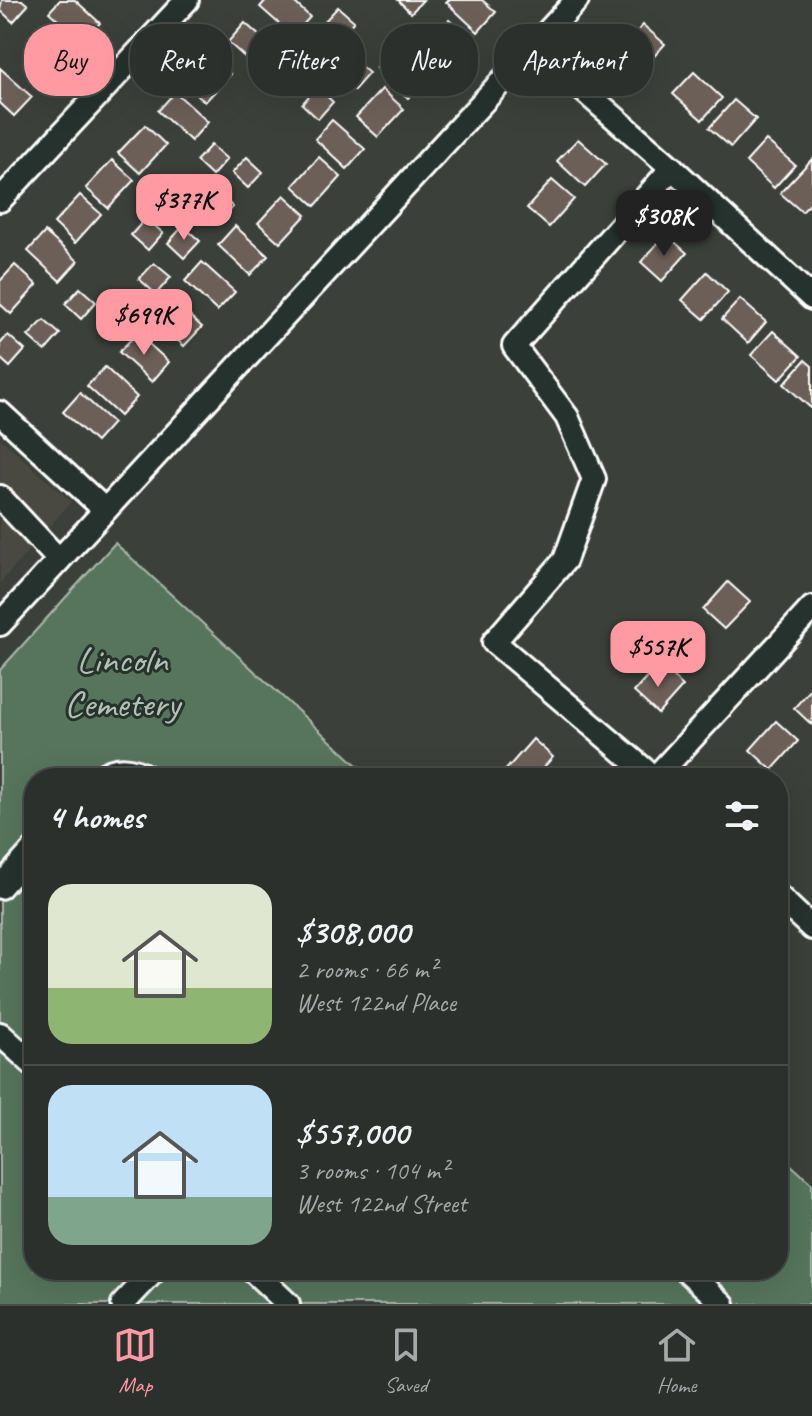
<!DOCTYPE html>
<html lang="en">
<head>
<meta charset="utf-8">
<style>
	:root { --surface:#2c302c; --page:#343834; --text:#f1f3f6; --muted:#a6a9a9; --line:#484b48; --accent:#ff9aa2 }
	body { margin:0; font-family:Caveat,sans-serif; background:var(--page); color:var(--text); height:100vh; display:flex; flex-direction:column; font-size:30px; white-space:nowrap }
	* { box-sizing:border-box; margin:0 }
	p { font-size:26px; color:var(--muted) }
	.icon { flex:none; width:44px; height:44px; fill:none; stroke:currentColor; stroke-width:2; stroke-linecap:round; stroke-linejoin:round }
	.map { position:relative; flex:1; overflow:hidden }
	.details { position:absolute; left:24px; top:768px; width:764px; height:512px; display:flex; flex-direction:column; background:var(--surface); border-radius:32px; box-shadow:0 8px 32px #0002,0 0 0 2px var(--line) }
	.details>* { flex:none }
	.guide { position:absolute; left:24px; top:24px; width:764px; height:72px; display:flex; gap:16px }
	.price { position:absolute; translate:-50% -68px; padding:0 18px; border-radius:16px; background:var(--accent); color:#111; font-size:26px; line-height:52px; filter:drop-shadow(0 2px 4px #0008) }
	.price::after { content:''; position:absolute; left:50%; top:48px; width:24px; height:18px; margin-left:-12px; background:inherit; clip-path:polygon(0 0,100% 0,50% 100%) }
	.price.selected { background:#222; color:#fff }
	ul { padding:0; list-style:none }
	li { display:flex; align-items:center; gap:24px; height:200px; padding:0 24px }
	li+li { border-top:2px solid var(--line) }
	li span { display:grid; place-items:center; flex:none; width:224px; height:160px; border-radius:24px; color:#555 }
	li>.icon { margin-inline-start:auto }
	span .icon { width:96px; height:96px; fill:#fffc; stroke-width:1 }
	li b { font-size:34px }
	h2 { display:flex; justify-content:space-between; align-items:center; height:96px; padding:0 24px; font-size:34px }
	.tag { padding:0 28px; border-radius:32px; background:var(--surface); box-shadow:0 8px 32px #0002,0 0 0 2px var(--line); font-size:28px; line-height:72px }
	.tag.selected { background:var(--accent); color:#111 }
	.tabs { display:flex; justify-content:space-around; align-items:center; height:112px; border-top:2px solid var(--line); background:var(--surface); font-size:22px; color:var(--muted) }
	.tabs a { display:grid; justify-items:center; gap:4px }
	.tabs .selected { color:var(--accent) }
	.map>svg:first-child { display:block }
</style>
</head>
<body>
<div class="map">
<svg width="812" height="1304" viewBox="0 0 812 1304">
	<rect width="100%" height="100%" fill="#3b403a"/>
	<filter id="ink" filterUnits="userSpaceOnUse"><feTurbulence type="fractalNoise" baseFrequency=".0125" numOctaves="2"/><feDisplacementMap in="SourceGraphic" scale="16" xChannelSelector="R" yChannelSelector="G"/><feConvolveMatrix kernelMatrix="1 2 1 2 8 2 1 2 1" color-interpolation-filters="sRGB"/></filter>
	<g filter="url(#ink)">
		<polygon fill="#4a4943" points="0,438 71,502 0,583"/>
		<polygon fill="#57745b" stroke="#abbaad" stroke-width="2" points="115,543 371,778 34,778 34,1270 778,1270 778,1153 812,1184 812,1304 0,1304 0,670"/>
		<g fill="#6c5f59" stroke="#fff" stroke-width="2">
			<polygon points="2,0 22,0 28,5 13,22 0,10"/>
			<polygon points="60,0 75,0 100,23 82,42 49,12"/>
			<polygon points="266,0 292,0 310,17 293,36 260,7"/>
			<polygon points="398,0 423,0 411,13"/>
			<polygon points="448,0 482,0 496,12 478,32 446,2"/>
			<polygon points="338,7 354,21 339,38 323,23"/>
			<polygon points="449,20 471,40 445,68 423,48"/>
			<polygon points="245,23 278,52 260,71 228,42"/>
			<polygon points="643,25 665,44 640,72 618,53"/>
			<polygon points="50,33 72,53 46,82 24,62"/>
			<polygon points="305,40 321,55 306,71 290,57"/>
			<polygon points="393,49 426,79 408,98 376,68"/>
			<polygon points="209,54 231,74 205,102 183,82"/>
			<polygon points="352,59 369,73 354,90 337,75"/>
			<polygon points="0,68 32,97 14,116 0,103"/>
			<polygon points="694,72 722,98 702,120 673,94"/>
			<polygon points="317,87 333,102 318,119 302,104"/>
			<polygon points="382,89 404,109 378,137 356,117"/>
			<polygon points="175,92 208,122 191,141 158,111"/>
			<polygon points="734,100 756,119 731,147 709,128"/>
			<polygon points="332,120 365,149 347,169 315,139"/>
			<polygon points="145,125 166,145 140,173 118,153"/>
			<polygon points="578,139 606,164 585,187 557,161"/>
			<polygon points="766,140 795,165 774,188 746,162"/>
			<polygon points="211,145 227,159 212,176 196,161"/>
			<polygon points="247,157 263,172 248,188 232,173"/>
			<polygon points="319,157 341,177 315,206 293,186"/>
			<polygon points="812,159 812,202 802,212 780,193"/>
			<polygon points="112,160 134,180 108,208 86,188"/>
			<polygon points="552,180 574,199 549,227 527,208"/>
			<polygon points="179,181 195,196 180,213 163,198"/>
			<polygon points="217,192 233,207 218,223 202,208"/>
			<polygon points="80,195 101,214 75,243 54,223"/>
			<polygon points="284,195 306,215 280,243 258,223"/>
			<polygon points="146,218 163,233 148,250 131,235"/>
			<polygon points="183,226 200,241 184,258 168,243"/>
			<polygon points="235,226 268,256 250,275 218,245"/>
			<polygon points="45,232 78,261 60,281 28,251"/>
			<polygon points="666,234 687,253 662,281 641,262"/>
			<polygon points="202,262 235,292 217,311 185,281"/>
			<polygon points="154,263 171,277 156,294 139,279"/>
			<polygon points="15,265 37,285 11,314 0,304 0,281"/>
			<polygon points="707,272 728,292 704,319 682,300"/>
			<polygon points="80,288 96,302 81,319 65,304"/>
			<polygon points="169,297 202,327 184,346 151,316"/>
			<polygon points="740,299 766,322 748,343 722,319"/>
			<polygon points="44,320 60,334 45,351 28,336"/>
			<polygon points="773,331 801,356 779,380 751,355"/>
			<polygon points="137,333 169,362 152,382 119,352"/>
			<polygon points="8,335 25,350 10,367 0,358 0,344"/>
			<polygon points="805,360 812,366 812,409 784,384"/>
			<polygon points="105,367 137,397 120,416 87,386"/>
			<polygon points="80,393 113,423 96,442 63,412"/>
			<polygon points="728,582 750,602 724,629 703,610"/>
			<polygon points="659,664 683,686 658,714 634,692"/>
			<polygon points="812,688 812,725 794,708"/>
			<polygon points="776,721 798,741 772,770 750,750"/>
			<polygon points="533,739 553,757 534,778 511,778 504,772"/>
		</g>
		<g fill="none" stroke-linecap="round" stroke-linejoin="round">
			<g stroke="#fff" stroke-width="28">
				<g id="minor">
					<polyline points="534,47 672,168 812,298"/>
					<polyline points="0,200 187,0"/>
					<polyline points="0,413 105,510"/>
					<polyline points="0,497 59,560"/>
					<polyline points="0,624 577,0"/>
					<path d="M 99,778 C 116,765 133,768 149,778"/>
					<polyline points="654,778 494,642 565,560 594,479 567,417 514,346 672,168"/>
					<polyline points="655,778 812,608"/>
					<polyline points="0,887 34,849"/>
					<polyline points="778,896 812,928"/>
					<polyline points="0,1034 34,1065"/>
					<polyline points="252,1270 288,1304"/>
					<polyline points="686,1270 723,1304"/>
					<polyline points="123,1304 155,1270"/>
				</g>
			</g>
			<use href="#minor" stroke="#26332d" stroke-width="22"/>
		</g>
	</g>
	<g text-anchor="middle" dominant-baseline="central" stroke-width="6" stroke-linejoin="round" paint-order="stroke">
		<g font-size="38" fill="#b3c0b5" stroke="#26332d">
			<text x="122" y="659">Lincoln<tspan x="122" dy="44">Cemetery</tspan></text>
		</g>
	</g>
</svg>
<b class="price" style="left:184px;top:242px">$377K</b>
<b class="price selected" style="left:664px;top:258px">$308K</b>
<b class="price" style="left:144px;top:357px">$699K</b>
<b class="price" style="left:658px;top:689px">$557K</b>
<div class="guide">
<a class="tag selected">Buy</a>
<a class="tag">Rent</a>
<a class="tag">Filters</a>
<a class="tag">New</a>
<a class="tag">Apartment</a>
</div>
<section class="details">
<h2>4 homes<svg class="icon" aria-label="filters" viewBox="0 0 24 24"><path d="M4 7h16M4 17h16"/><circle cx="9" cy="7" r="2"/><circle cx="15" cy="17" r="2"/></svg></h2>
<ul>
<li><span style="background:linear-gradient(#dfe7d0 65%,#8fb573 0)"><svg class="icon" aria-label="home" viewBox="0 0 24 24"><path d="M3 11l9-7 9 7M6 9v11h12V9"/></svg></span><div><b>$308,000</b><p>2 rooms · 66 m²</p><p>West 122nd Place</p></div></li>
<li><span style="background:linear-gradient(#bfe0f5 70%,#7fa58c 0)"><svg class="icon" aria-label="home" viewBox="0 0 24 24"><path d="M3 11l9-7 9 7M6 9v11h12V9"/></svg></span><div><b>$557,000</b><p>3 rooms · 104 m²</p><p>West 122nd Street</p></div></li>
</ul>
</section>
</div>
<nav class="tabs">
<a class="selected"><svg class="icon" aria-label="map" viewBox="0 0 24 24"><path d="M3 6l6-2 6 2 6-2v14l-6 2-6-2-6 2zM9 4v14M15 6v14"/></svg>Map</a>
<a><svg class="icon" aria-label="saved" viewBox="0 0 24 24"><path d="M7 4h10v16l-5-4-5 4z"/></svg>Saved</a>
<a><svg class="icon" aria-label="home" viewBox="0 0 24 24"><path d="M3 11l9-7 9 7M6 9v11h12V9"/></svg>Home</a>
</nav>
</body>
</html>
